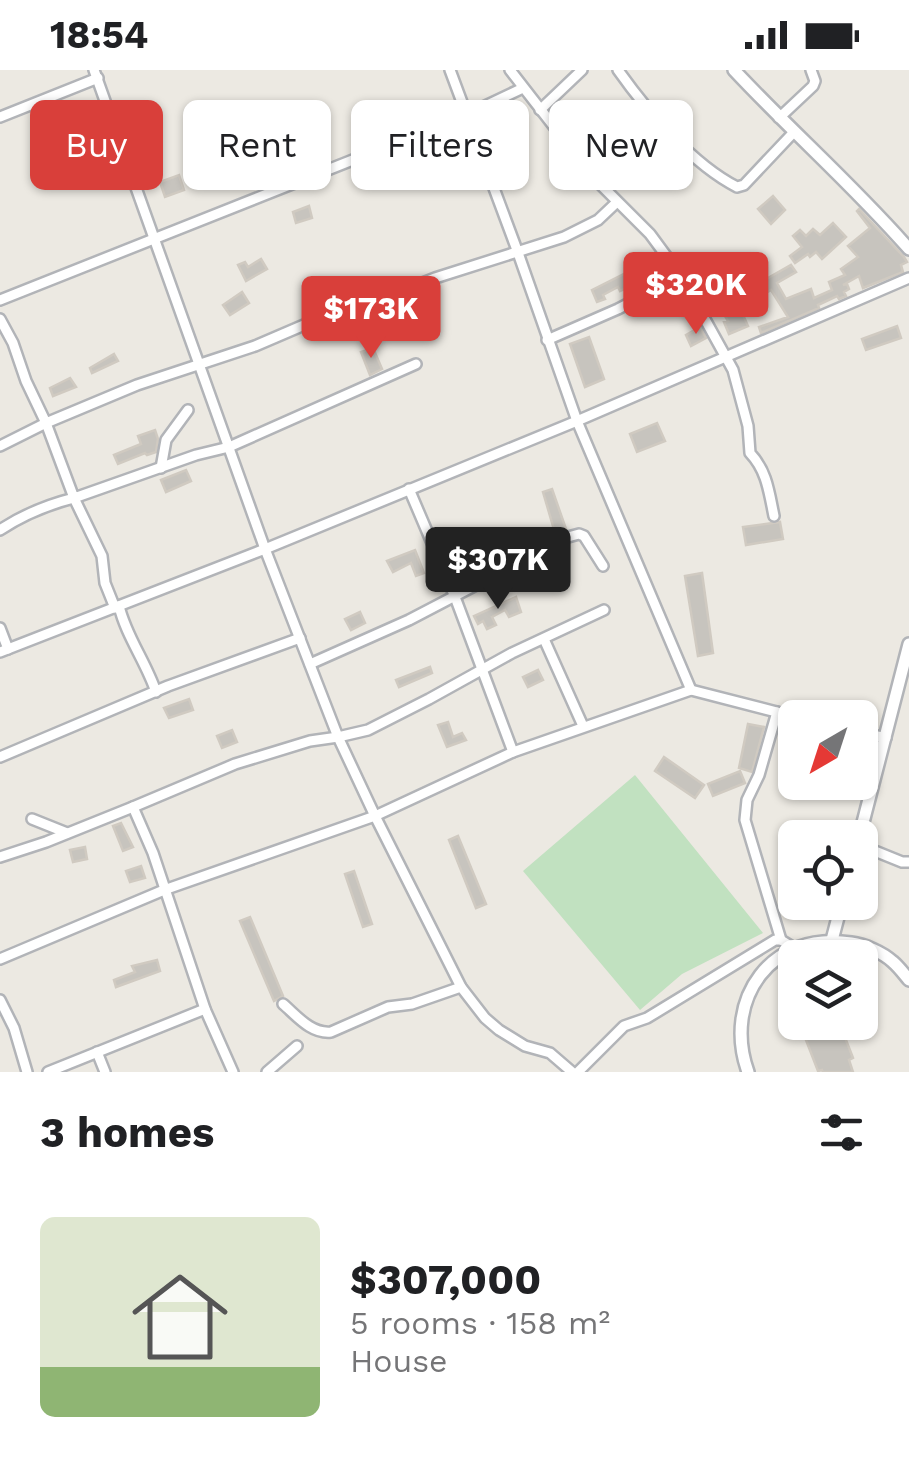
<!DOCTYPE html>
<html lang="en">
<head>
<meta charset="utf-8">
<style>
	:root { --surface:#fff; --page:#f6f6f6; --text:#202124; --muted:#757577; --accent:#d93f3a }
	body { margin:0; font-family:"Work Sans",sans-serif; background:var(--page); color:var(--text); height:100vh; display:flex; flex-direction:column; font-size:38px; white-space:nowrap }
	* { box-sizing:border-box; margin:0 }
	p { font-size:32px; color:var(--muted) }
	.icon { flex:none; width:55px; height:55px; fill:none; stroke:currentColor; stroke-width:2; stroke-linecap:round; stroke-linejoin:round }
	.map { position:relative; height:1002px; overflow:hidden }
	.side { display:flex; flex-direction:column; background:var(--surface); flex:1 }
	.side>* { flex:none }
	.hud { position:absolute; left:30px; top:30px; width:850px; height:90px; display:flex; gap:20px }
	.needle { width:65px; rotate:219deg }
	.fabs { position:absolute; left:778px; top:630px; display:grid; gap:20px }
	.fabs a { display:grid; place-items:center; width:100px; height:100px; border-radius:15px; background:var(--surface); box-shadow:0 2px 8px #0004; font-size:50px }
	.price { position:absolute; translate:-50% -85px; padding:0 22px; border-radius:10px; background:var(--accent); color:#fff; font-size:32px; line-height:65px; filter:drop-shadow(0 2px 5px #0008) }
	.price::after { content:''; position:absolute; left:50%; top:60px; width:30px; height:22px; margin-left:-15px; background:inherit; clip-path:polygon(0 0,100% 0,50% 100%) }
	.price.active { background:#222; color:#fff }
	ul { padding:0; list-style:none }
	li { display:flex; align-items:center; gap:30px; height:250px; padding:0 40px }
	li span { display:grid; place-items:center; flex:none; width:280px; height:200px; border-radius:15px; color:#555 }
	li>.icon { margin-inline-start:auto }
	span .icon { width:120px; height:120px; fill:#fffc; stroke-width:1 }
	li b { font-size:42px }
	h2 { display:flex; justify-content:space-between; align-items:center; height:120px; padding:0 40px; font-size:42px }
	.chip { padding:0 35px; border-radius:15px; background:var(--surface); box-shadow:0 2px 8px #0004; font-size:35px; line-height:90px }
	.chip.active { background:var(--accent); color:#fff }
	.status { display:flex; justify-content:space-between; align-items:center; height:70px; padding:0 50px; background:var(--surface); direction:ltr }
	.status svg { height:28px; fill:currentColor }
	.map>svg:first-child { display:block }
</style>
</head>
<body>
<div class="status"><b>18:54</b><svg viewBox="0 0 49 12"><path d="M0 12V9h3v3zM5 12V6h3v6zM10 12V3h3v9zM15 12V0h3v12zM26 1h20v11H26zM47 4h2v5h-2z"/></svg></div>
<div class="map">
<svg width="909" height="1002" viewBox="0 0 909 1002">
	<rect width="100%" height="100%" fill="#ece9e2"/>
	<polygon fill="#c1e1c0" points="635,705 763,863 682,904 640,940 523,801"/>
	<g fill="#c7c4be" stroke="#d0cac1" stroke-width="2.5">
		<polygon points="624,42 644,66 636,72 614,50"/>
		<polygon points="70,70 76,82 58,90 52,78"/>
		<polygon points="501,80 509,95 498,101 492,84"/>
		<polygon points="179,105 184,120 165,127 160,112"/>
		<polygon points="773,126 785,140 771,154 758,139"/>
		<polygon points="309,136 312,148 296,153 293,142"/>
		<polygon points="859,139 904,187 907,192 901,195 903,202 863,218 859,206 843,215 847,214 849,219 844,222 846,226 839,229 837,226 818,235 819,238 761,263 759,257 788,247 771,220 740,238 748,256 729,264 724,252 728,251 722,241 762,215 761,212 791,195 796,202 777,213 786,229 811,219 814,228 832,220 829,212 845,205 841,199 858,187 848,176 870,158 857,141"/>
		<polygon points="833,153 846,167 822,189 816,182 810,187 808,184 795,193 790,186 802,177 793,166 800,160 806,166 813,159 820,165"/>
		<polygon points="261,189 267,199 246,211 238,195 245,192 248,197"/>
		<polygon points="630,201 637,213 620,221 618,217 603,225 605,229 597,232 592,220"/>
		<polygon points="677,217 682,229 666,237 661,226"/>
		<polygon points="242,222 249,233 230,245 223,235"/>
		<polygon points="897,256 901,268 866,280 862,269"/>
		<polygon points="700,257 706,268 691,276 686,265"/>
		<polygon points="589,267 604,309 585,317 570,274"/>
		<polygon points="373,278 382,299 370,305 361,282"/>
		<polygon points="114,284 118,291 92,303 90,298"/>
		<polygon points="70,308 76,317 53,326 50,318"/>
		<polygon points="657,353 665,371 637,382 630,364"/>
		<polygon points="155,360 158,369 156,382 147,385 145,383 118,394 114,385 141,374 138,366"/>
		<polygon points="186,400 191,411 166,422 161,410"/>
		<polygon points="552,419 566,459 555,463 543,422"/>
		<polygon points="780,452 783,469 746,475 743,457"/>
		<polygon points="465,467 469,489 460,490 456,469"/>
		<polygon points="415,480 424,503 416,506 411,493 393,502 387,491"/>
		<polygon points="535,497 540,509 503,523 501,517 527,506 525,501"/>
		<polygon points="702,503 713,583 698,586 685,506"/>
		<polygon points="516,527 521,542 509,547 505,540 492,547 496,555 487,559 483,551 478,554 474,546"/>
		<polygon points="360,542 365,553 351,560 345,549"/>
		<polygon points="430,597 432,603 399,617 396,610"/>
		<polygon points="538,600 543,610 528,617 523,607"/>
		<polygon points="189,629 193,640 169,648 164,638"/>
		<polygon points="448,652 453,667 462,663 466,670 447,677 438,655"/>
		<polygon points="748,654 764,657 752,702 739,698"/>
		<polygon points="232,660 237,672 222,678 217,666"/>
		<polygon points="664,687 704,715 695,728 655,701"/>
		<polygon points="740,701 745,713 713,726 708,714"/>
		<polygon points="121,753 133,777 123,781 113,756"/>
		<polygon points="458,766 486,834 476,838 449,770"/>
		<polygon points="85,777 87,789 73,792 70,780"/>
		<polygon points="141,796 145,808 130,812 126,801"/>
		<polygon points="354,801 372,854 363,857 345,804"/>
		<polygon points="250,847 283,926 274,931 240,851"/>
		<polygon points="157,890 160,901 116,917 114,910 135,902 132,896"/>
		<polygon points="799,952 839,952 853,988 849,990 853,1002 823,1002 822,1000 818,1001"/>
	</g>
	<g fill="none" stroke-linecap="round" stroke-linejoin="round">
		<g stroke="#b2b4b8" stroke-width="14">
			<g id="minor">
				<polyline points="94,0 265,479 338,667 375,746 461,917 485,948 499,960 525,976 550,983 572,1002"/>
				<polyline points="450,0 517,180 577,351 691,620"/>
				<path d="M 510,0 L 594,108 L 650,164 L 681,206 L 733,300 L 748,356 L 750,383 C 767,401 769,422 774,446"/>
				<path d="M 618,0 C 647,41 692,94 737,117 L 744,115 L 794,62"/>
				<polyline points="540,40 582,0"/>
				<polyline points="0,47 98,8"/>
				<polyline points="779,48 813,16 815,11 811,0"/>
				<polyline points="0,230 466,45 523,18"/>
				<polyline points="0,249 13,273 26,311 46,353 137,315 255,276 304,255 357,239 435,208 564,167 598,150 617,132"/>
				<polyline points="547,270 618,239 681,206"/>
				<polyline points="0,376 46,353 74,428 196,385 229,377 416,294"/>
				<polyline points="161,398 166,370 188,340"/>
				<polyline points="409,419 455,527 513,682"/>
				<path d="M 0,460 C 24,444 46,435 74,428 L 102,486 L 105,513 L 115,538"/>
				<path d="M 119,536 C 126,566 146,592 156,622"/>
				<polyline points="0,558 8,579"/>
				<polyline points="544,569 583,656"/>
				<polyline points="0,582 265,479 577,351 909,208"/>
				<polyline points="310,594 409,550 568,467 579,464 584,466 603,496"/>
				<polyline points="777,642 759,705 747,730 745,750 781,870"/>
				<polyline points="860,662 886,668"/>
				<polyline points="0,687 168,616 300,568"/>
				<polyline points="32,749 67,763"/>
				<polyline points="860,775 902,792 909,792"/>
				<polyline points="0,787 46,772 133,737"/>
				<polyline points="0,889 164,820 375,746 513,682 691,620 800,648"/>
				<polyline points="0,930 14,958 27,1002"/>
				<path d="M 283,934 C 297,946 311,964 331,962 L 388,937 L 412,934 L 461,917"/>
				<polyline points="97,982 105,1002"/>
				<polyline points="48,1002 205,939"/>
				<polyline points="233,1002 205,939 153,783 133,737 235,694 310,671 338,667 368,660 429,629 512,583 604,540"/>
				<polyline points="267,1002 297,976"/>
				<polyline points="578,1002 624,956 647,948 775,870 781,870 794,878"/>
			</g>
		</g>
		<g stroke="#b2b4b8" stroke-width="16">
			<g id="tertiary">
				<path d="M 734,0 C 791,61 854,116 909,179"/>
				<polyline points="859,768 909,574"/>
				<polyline points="832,870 842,832"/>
				<path d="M 748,1002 C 722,929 772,860 851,873 C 865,875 882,882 893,892 C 899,897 904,904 909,910"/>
			</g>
		</g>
		<use href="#minor" stroke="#fff" stroke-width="9"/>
		<use href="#tertiary" stroke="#fff" stroke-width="11"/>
	</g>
</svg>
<div class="fabs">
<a><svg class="needle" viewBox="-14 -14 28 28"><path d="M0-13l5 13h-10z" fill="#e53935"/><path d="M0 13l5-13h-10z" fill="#757577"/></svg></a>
<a><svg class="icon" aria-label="locate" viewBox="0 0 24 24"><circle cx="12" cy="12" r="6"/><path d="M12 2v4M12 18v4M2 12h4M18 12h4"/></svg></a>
<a><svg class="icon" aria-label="layers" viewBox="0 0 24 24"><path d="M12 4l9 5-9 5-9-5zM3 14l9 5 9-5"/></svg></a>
</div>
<b class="price" style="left:696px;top:267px">$320K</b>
<b class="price" style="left:371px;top:291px">$173K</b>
<b class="price active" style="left:498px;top:542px">$307K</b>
<div class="hud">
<a class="chip active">Buy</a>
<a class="chip">Rent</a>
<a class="chip">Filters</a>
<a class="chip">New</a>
</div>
</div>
<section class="side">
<h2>3 homes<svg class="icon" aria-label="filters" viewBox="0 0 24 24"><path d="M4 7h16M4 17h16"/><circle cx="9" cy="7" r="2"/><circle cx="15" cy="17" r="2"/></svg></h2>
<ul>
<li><span style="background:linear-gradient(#dfe7d0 75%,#8fb573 0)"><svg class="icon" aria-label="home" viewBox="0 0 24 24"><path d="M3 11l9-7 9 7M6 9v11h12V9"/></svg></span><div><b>$307,000</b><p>5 rooms · 158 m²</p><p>House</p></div></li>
</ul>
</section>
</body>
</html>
